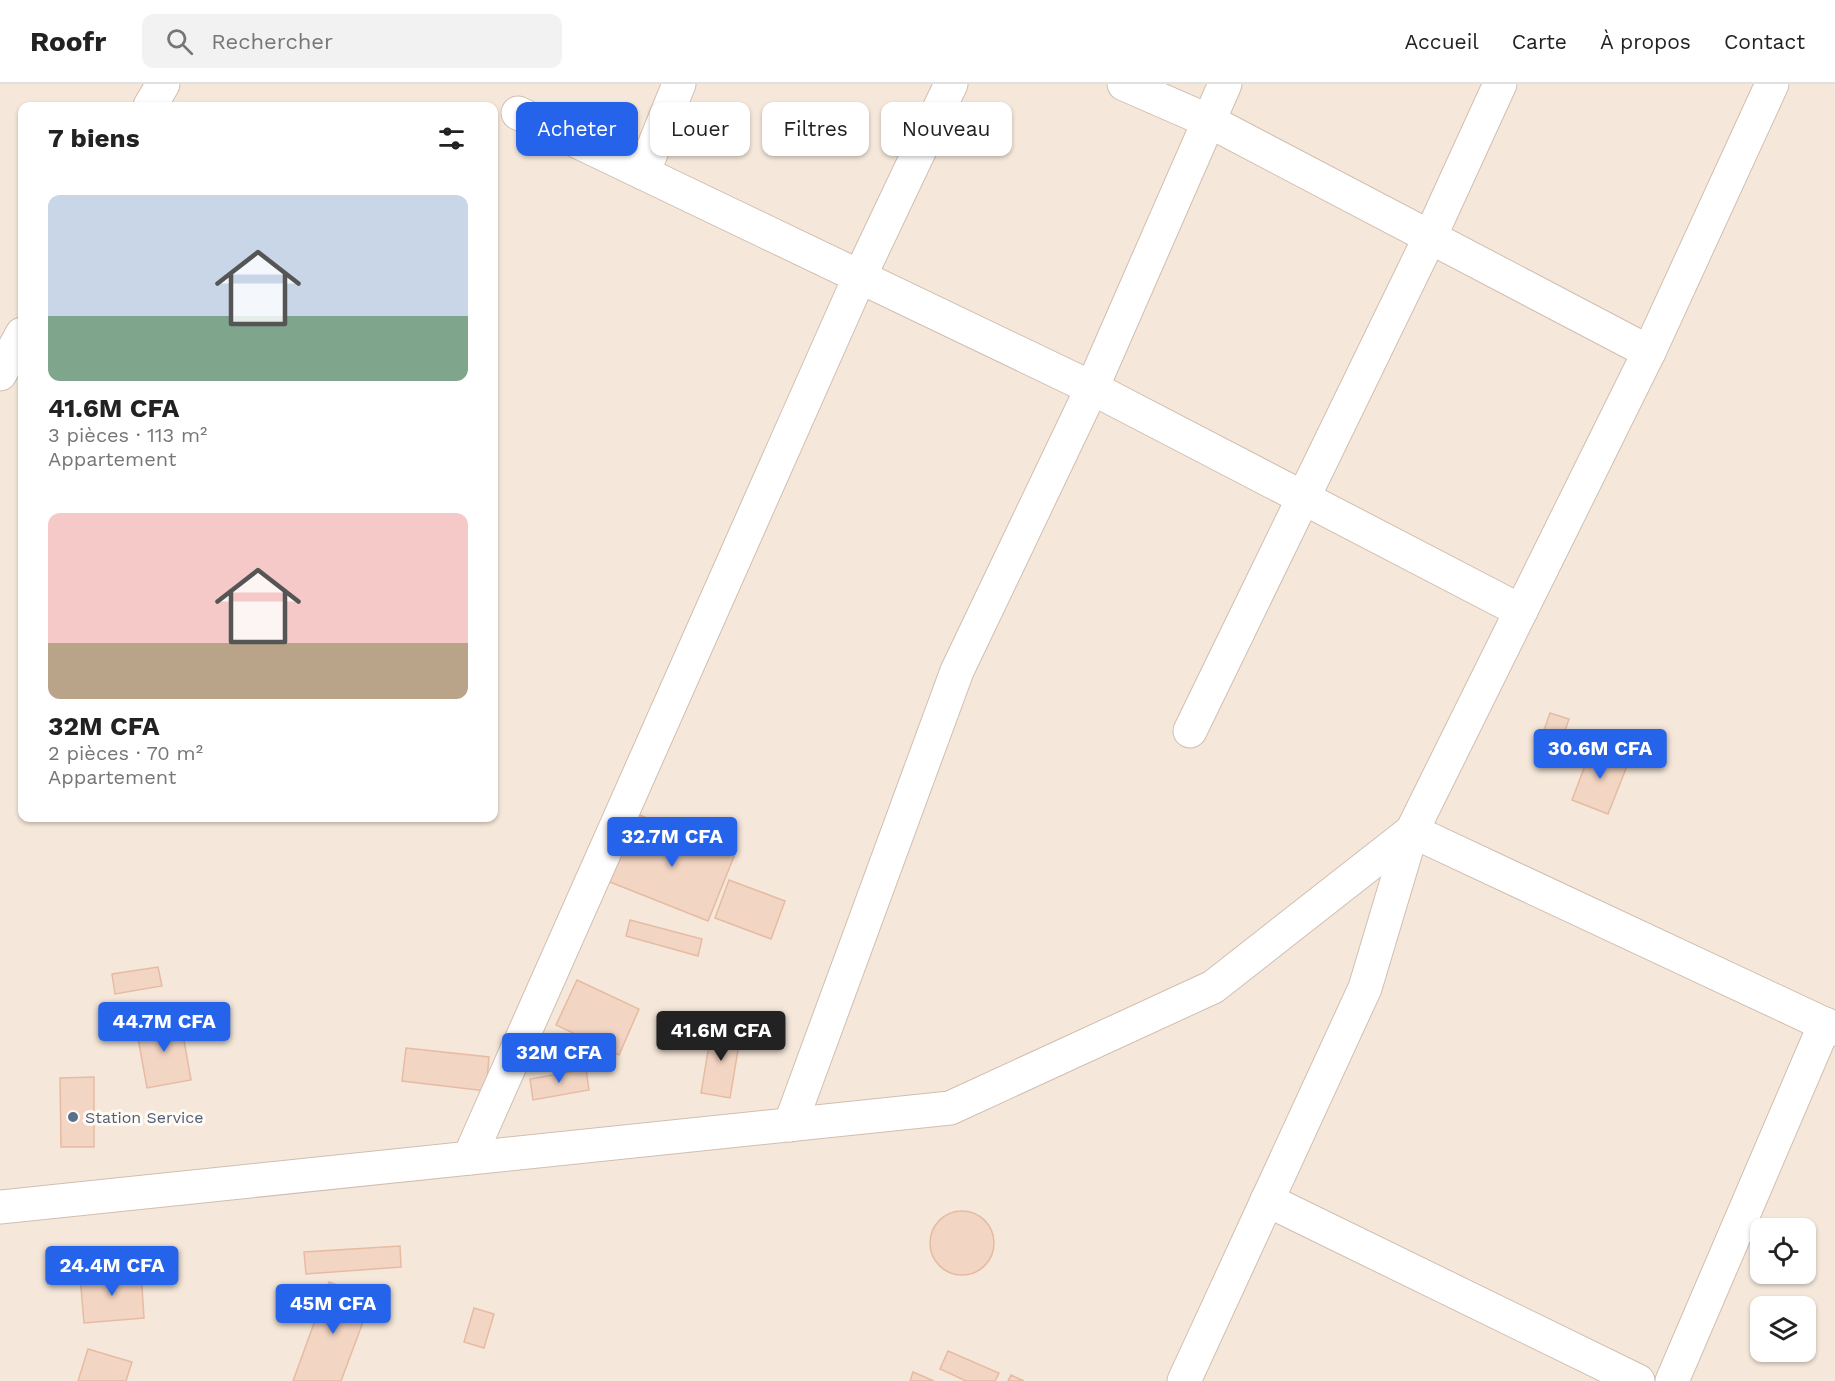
<!DOCTYPE html>
<html lang="fr">
<head>
<meta charset="utf-8">
<style>
	:root { --surface:#fff; --page:#f2f2f2; --text:#222; --muted:#767676; --line:#e0e0e0; --accent:#2563eb }
	body { margin:0; font-family:"Work Sans",sans-serif; background:var(--page); color:var(--text); height:100vh; display:flex; flex-direction:column; font-size:22px; white-space:nowrap }
	* { box-sizing:border-box; margin:0 }
	p { font-size:20px; color:var(--muted) }
	.icon { flex:none; width:33px; height:33px; fill:none; stroke:currentColor; stroke-width:2; stroke-linecap:round; stroke-linejoin:round }
	.map { position:relative; flex:1; overflow:hidden }
	.sheet { position:absolute; left:18px; top:18px; width:480px; height:720px; display:flex; flex-direction:column; background:var(--surface); border-radius:12px; box-shadow:0 2px 4px #0004 }
	.sheet>* { flex:none }
	.banner { position:absolute; left:516px; top:18px; width:570px; height:54px; display:flex; gap:12px }
	.fabs { position:absolute; left:1750px; top:1134px; display:grid; gap:12px }
	.fabs a { display:grid; place-items:center; width:66px; height:66px; border-radius:12px; background:var(--surface); box-shadow:0 2px 4px #0004; font-size:30px }
	.price { position:absolute; translate:-50% -51px; padding:0 14px; border-radius:6px; background:var(--accent); color:#fff; font-size:20px; line-height:39px; filter:drop-shadow(0 2px 3px #0008) }
	.price::after { content:''; position:absolute; left:50%; top:36px; width:18px; height:14px; margin-left:-9px; background:inherit; clip-path:polygon(0 0,100% 0,50% 100%) }
	.price.active { background:#222; color:#fff }
	ul { padding:0; list-style:none }
	li { display:grid; align-content:center; gap:12px; height:318px; padding:0 30px }
	li span { display:grid; place-items:center; height:186px; border-radius:12px; color:#555 }
	li>.icon { margin-inline-start:auto }
	span .icon { width:108px; height:108px; fill:#fffc; stroke-width:1 }
	li b { font-size:26px }
	h2 { display:flex; justify-content:space-between; align-items:center; height:72px; padding:0 30px; font-size:26px }
	.tag { padding:0 21px; border-radius:12px; background:var(--surface); box-shadow:0 2px 4px #0004; font-size:21px; line-height:54px }
	.tag.active { background:var(--accent); color:#fff }
	header { display:flex; align-items:center; gap:36px; box-sizing:border-box; height:84px; padding:0 30px; background:var(--surface); border-bottom:2px solid var(--line) }
	header strong { font-size:28px }
	nav { display:flex; gap:33px; margin-inline-start:auto; font-size:21px }
	.search { width:420px; height:54px; background:var(--page); display:flex; align-items:center; gap:15px; box-sizing:border-box; padding:0 21px; border-radius:12px; color:var(--muted); font-size:22px }
	.map>svg:first-child { display:block }
</style>
</head>
<body>
<header>
<strong>Roofr</strong>
<div class="search"><svg class="icon" aria-label="search" viewBox="0 0 24 24"><circle cx="10" cy="10" r="6"/><path d="M15 15l6 6"/></svg>Rechercher</div>
<nav><a>Accueil</a><a>Carte</a><a>À propos</a><a>Contact</a></nav>
</header>
<div class="map">
<svg width="1835" height="1297" viewBox="0 0 1835 1297">
	<rect width="100%" height="100%" fill="#fdf6ec"/>
	<path fill="#f5e8da" fill-rule="evenodd" d="M 0,0 L 1835,0 L 1835,1297 L 0,1297 ZM 22,22 L 494,22 L 494,734 L 22,734 ZM 1761,1144 L 1806,1144 L 1806,1190 L 1761,1190 ZM 1761,1222 L 1806,1222 L 1806,1268 L 1761,1268 Z"/>
	<g fill="#f3d5c3" stroke="#e6bba3" stroke-width="1.5">
		<polygon points="1550,629 1569,635 1562,656 1543,649"/>
		<polygon points="1592,663 1629,677 1608,730 1572,716"/>
		<polygon points="637,730 735,770 708,837 610,798"/>
		<polygon points="729,796 785,817 771,855 715,834"/>
		<polygon points="630,836 702,855 698,872 626,852"/>
		<polygon points="158,883 162,902 115,910 112,890"/>
		<polygon points="577,896 639,925 619,971 556,941"/>
		<polygon points="180,934 191,996 147,1004 136,943"/>
		<polygon points="712,943 741,948 730,1014 701,1009"/>
		<polygon points="406,964 489,973 486,1007 402,997"/>
		<polygon points="586,985 589,1006 533,1016 530,995"/>
		<polygon points="94,993 94,1063 61,1063 60,994"/>
		<circle cx="962" cy="1159" r="32"/>
		<polygon points="400,1162 401,1183 306,1190 304,1168"/>
		<polygon points="141,1187 144,1234 84,1239 80,1192"/>
		<polygon points="329,1198 372,1214 341,1297 293,1297"/>
		<polygon points="474,1224 494,1230 484,1264 464,1258"/>
		<polygon points="88,1265 132,1278 126,1297 78,1297"/>
		<polygon points="948,1267 999,1289 995,1297 966,1297 940,1285"/>
		<polygon points="913,1288 934,1297 910,1297"/>
		<polygon points="1011,1291 1024,1297 1008,1297"/>
	</g>
	<g fill="none" stroke-linecap="round" stroke-linejoin="round">
		<g stroke="#d1beb0" stroke-width="35">
			<g id="minor">
				<polyline points="1124,0 1209,37 1649,268"/>
				<polyline points="150,22 163,0"/>
				<polyline points="518,29 1092,304 1521,527"/>
				<polyline points="643,89 679,0"/>
				<polyline points="0,290 22,250"/>
				<polyline points="1190,647 1430,153 1500,0"/>
				<polyline points="1412,747 1835,945"/>
				<polyline points="790,1041 957,587 1092,304 1225,0"/>
				<polyline points="469,1074 860,192 951,0"/>
				<polyline points="1267,1116 1638,1297"/>
				<polyline points="0,1123 950,1024 1213,903 1412,747"/>
				<polyline points="1184,1297 1365,904 1412,747 1649,268 1772,0"/>
				<polyline points="1672,1297 1825,940"/>
			</g>
		</g>
		<use href="#minor" stroke="#fff" stroke-width="33"/>
	</g>
	<circle fill="#5c6f8a" stroke="#fffaf3" stroke-width="2" cx="73" cy="1033" r="6"/>
	<g text-anchor="middle" dominant-baseline="central" stroke-width="6" stroke-linejoin="round" paint-order="stroke">
		<g font-size="16" fill="#4e5e75" stroke="#fffaf3" text-anchor="start">
			<text x="85" y="1033">Station Service</text>
		</g>
	</g>
</svg>
<div class="fabs">
<a><svg class="icon" aria-label="locate" viewBox="0 0 24 24"><circle cx="12" cy="12" r="6"/><path d="M12 2v4M12 18v4M2 12h4M18 12h4"/></svg></a>
<a><svg class="icon" aria-label="layers" viewBox="0 0 24 24"><path d="M12 4l9 5-9 5-9-5zM3 14l9 5 9-5"/></svg></a>
</div>
<b class="price" style="left:1600px;top:696px">30.6M CFA</b>
<b class="price" style="left:672px;top:784px">32.7M CFA</b>
<b class="price" style="left:164px;top:969px">44.7M CFA</b>
<b class="price active" style="left:721px;top:978px">41.6M CFA</b>
<b class="price" style="left:559px;top:1000px">32M CFA</b>
<b class="price" style="left:112px;top:1213px">24.4M CFA</b>
<b class="price" style="left:333px;top:1251px">45M CFA</b>
<div class="banner">
<a class="tag active">Acheter</a>
<a class="tag">Louer</a>
<a class="tag">Filtres</a>
<a class="tag">Nouveau</a>
</div>
<section class="sheet">
<h2>7 biens<svg class="icon" aria-label="filters" viewBox="0 0 24 24"><path d="M4 7h16M4 17h16"/><circle cx="9" cy="7" r="2"/><circle cx="15" cy="17" r="2"/></svg></h2>
<ul>
<li><span style="background:linear-gradient(#c9d6e8 65%,#7fa58c 0)"><svg class="icon" aria-label="home" viewBox="0 0 24 24"><path d="M3 11l9-7 9 7M6 9v11h12V9"/></svg></span><div><b>41.6M CFA</b><p>3 pièces · 113 m²</p><p>Appartement</p></div></li>
<li><span style="background:linear-gradient(#f6c9c9 70%,#b9a48a 0)"><svg class="icon" aria-label="home" viewBox="0 0 24 24"><path d="M3 11l9-7 9 7M6 9v11h12V9"/></svg></span><div><b>32M CFA</b><p>2 pièces · 70 m²</p><p>Appartement</p></div></li>
</ul>
</section>
</div>
</body>
</html>
